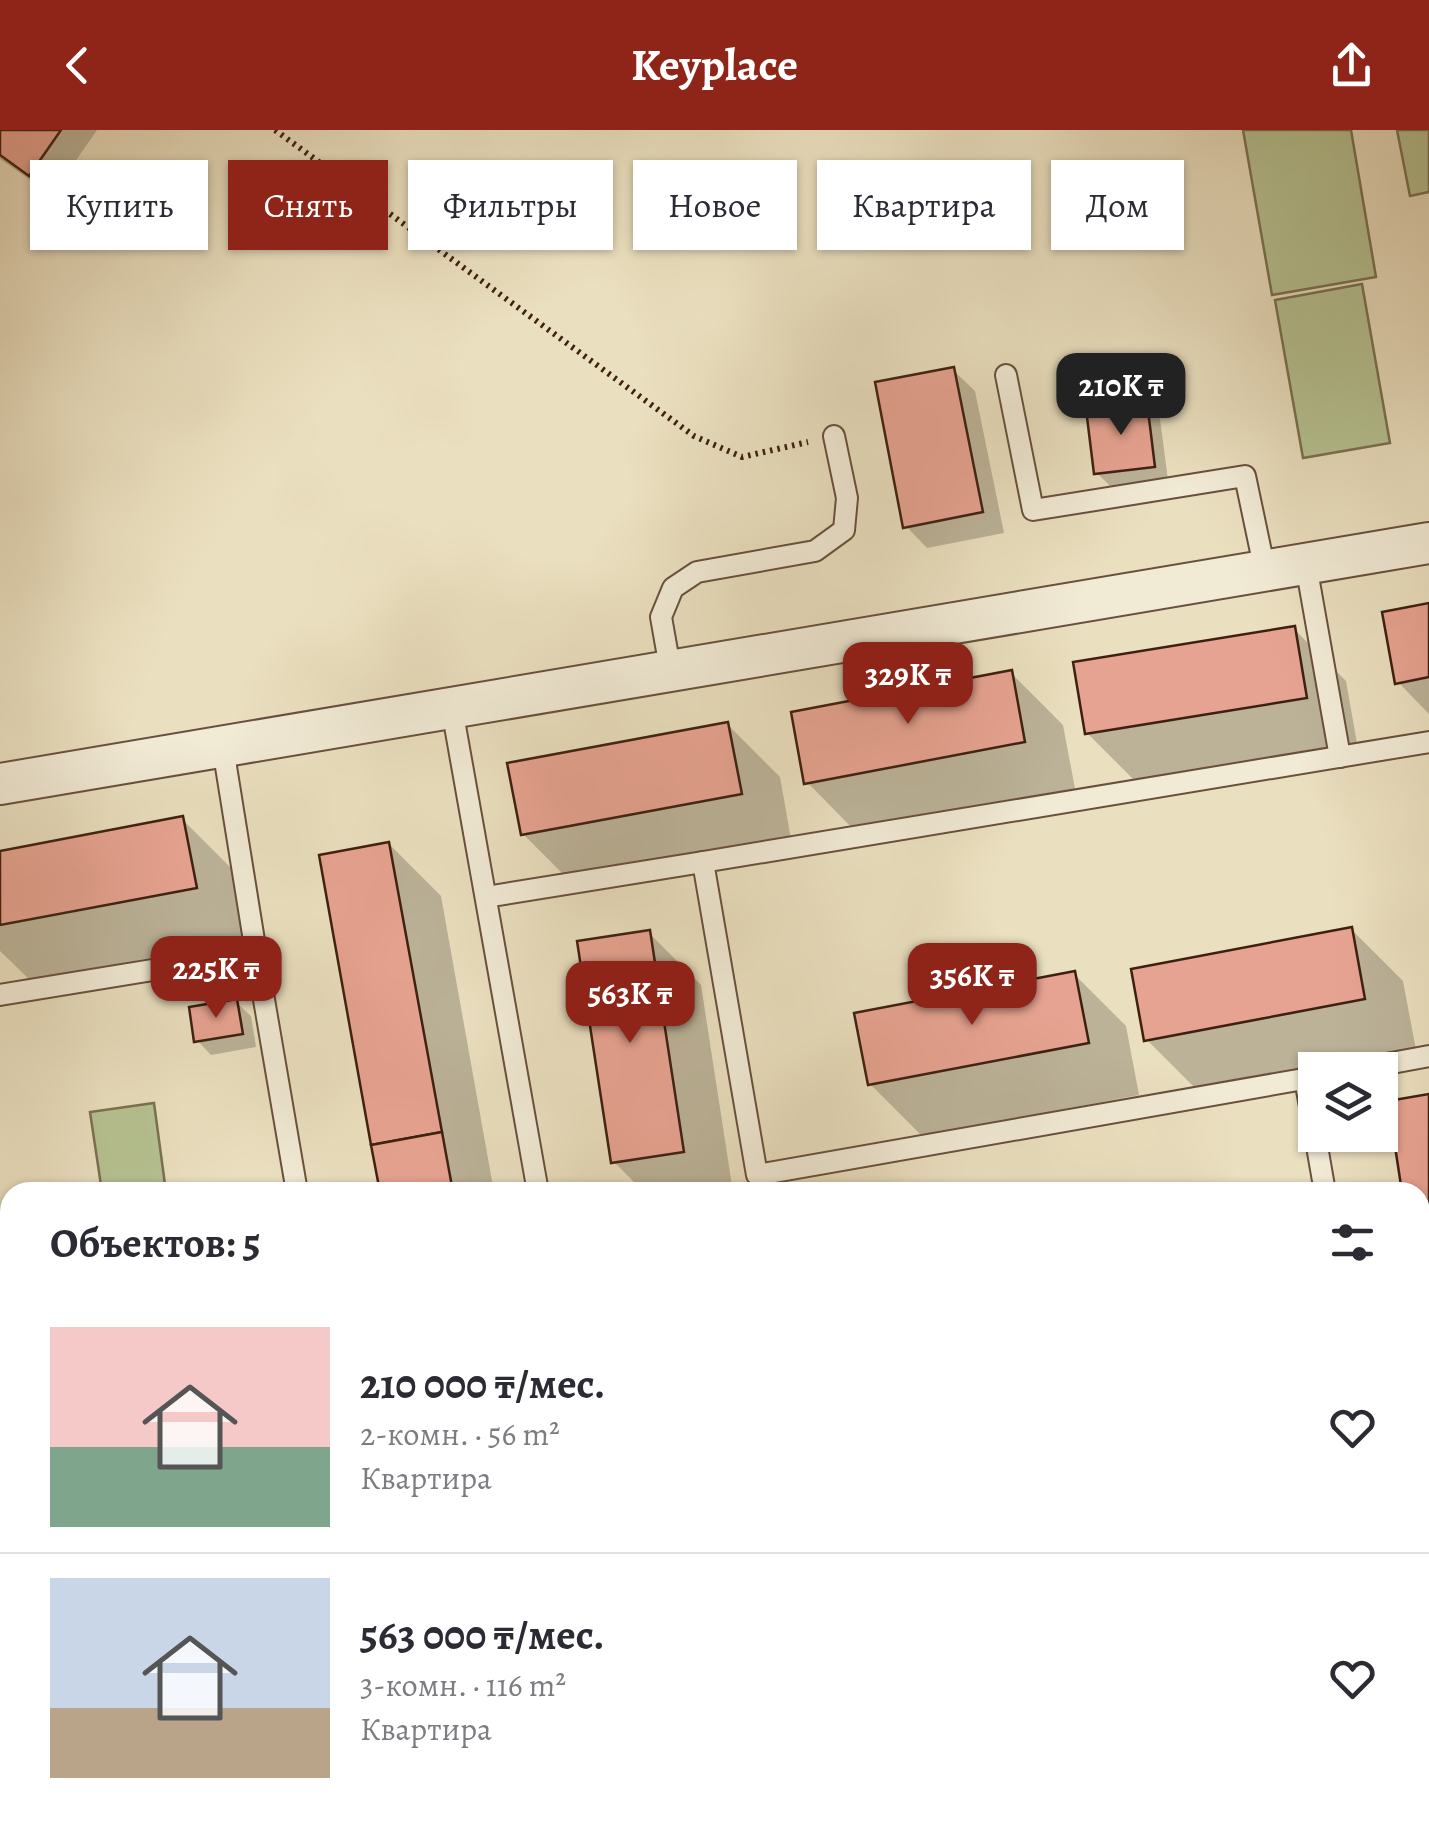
<!DOCTYPE html>
<html lang="ru">
<head>
<meta charset="utf-8">
<style>
	:root { --surface:#fff; --page:#f2f2f3; --text:#2b2b33; --muted:#7c7c81; --line:#e1e1e2; --accent:#8f2418 }
	body { margin:0; font-family:Alegreya,serif; background:var(--page); color:var(--text); height:100vh; display:flex; flex-direction:column; font-size:38px; white-space:nowrap }
	* { box-sizing:border-box; margin:0 }
	p { font-size:32px; color:var(--muted) }
	.icon { flex:none; width:55px; height:55px; fill:none; stroke:currentColor; stroke-width:2; stroke-linecap:round; stroke-linejoin:round }
	.map { position:relative; flex:1; overflow:hidden }
	.sheet { position:absolute; left:0px; top:1052px; width:1430px; height:642px; display:flex; flex-direction:column; background:var(--surface); border-radius:30px 30px 0 0; box-shadow:0 2px 8px #0004 }
	.sheet>* { flex:none }
	.top-card { position:absolute; left:30px; top:30px; width:1370px; height:90px; display:flex; gap:20px }
	.fabs { position:absolute; left:1298px; top:922px; display:grid; gap:20px }
	.fabs a { display:grid; place-items:center; width:100px; height:100px; border-radius:0px; background:var(--surface); box-shadow:0 2px 8px #0004; font-size:50px }
	.price { position:absolute; translate:-50% -85px; padding:0 22px; border-radius:20px; background:var(--accent); color:#fff; font-size:32px; line-height:65px; filter:drop-shadow(0 2px 5px #0008) }
	.price::after { content:''; position:absolute; left:50%; top:60px; width:30px; height:22px; margin-left:-15px; background:inherit; clip-path:polygon(0 0,100% 0,50% 100%) }
	.price.on { background:#222; color:#fff }
	ul { padding:0; list-style:none }
	li { display:flex; align-items:center; gap:30px; height:250px; padding:0 50px }
	li+li { border-top:2px solid var(--line) }
	li span { display:grid; place-items:center; flex:none; width:280px; height:200px; border-radius:0px; color:#555 }
	li>.icon { margin-inline-start:auto }
	span .icon { width:120px; height:120px; fill:#fffc; stroke-width:1 }
	li b { font-size:42px }
	h2 { display:flex; justify-content:space-between; align-items:center; height:120px; padding:0 50px; font-size:42px }
	.pill { padding:0 35px; border-radius:0px; background:var(--surface); box-shadow:0 2px 8px #0004; font-size:35px; line-height:90px }
	.pill.on { background:var(--accent); color:#fff }
	header { display:flex; justify-content:space-between; align-items:center; height:130px; padding:0 50px; background:var(--accent); color:#fff; font-size:45px; font-weight:700 }
	.map>svg:first-child { display:block }
</style>
</head>
<body>
<header><svg class="icon" aria-label="back" viewBox="0 0 24 24"><path d="M15 5l-7 7 7 7"/></svg>Keyplace<svg class="icon" aria-label="share" viewBox="0 0 24 24"><path d="M12 15V3M7 8l5-5 5 5M5 13v7h14v-7"/></svg></header>
<div class="map">
<svg width="1429" height="1693" viewBox="0 0 1429 1693">
	<rect width="100%" height="100%" fill="#eadfbf"/>
	<filter id="stains"><feTurbulence type="fractalNoise" baseFrequency=".002" numOctaves="4"/><feColorMatrix values="0 0 0 0 .2 0 0 0 0 .09 0 0 0 0 .02 0 0 0 .5 -.17"/></filter>
	<radialGradient id="worn" r=".72"><stop offset=".6" stop-color="#630" stop-opacity="0"/><stop offset="1" stop-color="#630" stop-opacity=".3"/></radialGradient>
	<g fill="#b6c292" stroke="#7a7152" stroke-width="2.5">
		<polygon points="1243,0 1351,0 1376,147 1272,165"/>
		<polygon points="1397,0 1429,0 1429,62 1410,66"/>
		<polygon points="1362,154 1390,313 1303,328 1275,170"/>
		<polygon points="154,973 166,1062 102,1062 90,982"/>
	</g>
	<g fill="#0003">
		<polygon points="0,0 97,0 52,65 0,29"/>
		<polygon points="953,240 975,261 1004,403 927,418 906,396"/>
		<polygon points="1146,275 1160,289 1168,350 1111,357 1097,343"/>
		<polygon points="1429,475 1429,584 1398,552"/>
		<polygon points="1294,499 1346,551 1358,619 1139,655 1087,603"/>
		<polygon points="1011,543 1063,595 1076,664 859,705 807,652"/>
		<polygon points="728,595 780,647 792,715 575,756 523,704"/>
		<polygon points="182,689 234,741 248,810 30,850 0,821 0,723"/>
		<polygon points="389,714 441,766 494,1062 382,1062 322,727"/>
		<polygon points="1351,799 1403,851 1416,920 1198,961 1146,909"/>
		<polygon points="649,803 701,855 733,1062 644,1062 614,1032"/>
		<polygon points="1074,844 1126,896 1139,965 922,1006 870,954"/>
		<polygon points="236,872 251,886 256,917 211,925 197,910"/>
		<polygon points="1429,967 1429,1196 1420,1163 1420,1062 1405,1062 1391,973"/>
		<polygon points="0,1253 7,1296 0,1297"/>
		<polygon points="1429,1295 1429,1425 1420,1426 1420,1296"/>
		<polygon points="0,1342 10,1352 10,1583 0,1584"/>
		<polygon points="1155,1685 1202,1685 1210,1693 1119,1693"/>
	</g>
	<g fill="#e7a391" stroke="#3e2011" stroke-width="2.5">
		<polygon points="0,0 61,0 29,46 0,25"/>
		<polygon points="954,237 983,382 903,398 875,252"/>
		<polygon points="1147,272 1155,337 1094,344 1086,279"/>
		<polygon points="1429,473 1429,547 1395,554 1382,482"/>
		<polygon points="1295,496 1307,568 1085,604 1073,532"/>
		<polygon points="1012,540 1025,612 804,654 791,582"/>
		<polygon points="728,592 742,664 521,705 507,633"/>
		<polygon points="183,686 197,758 0,795 0,721"/>
		<polygon points="389,712 442,1002 371,1015 319,725"/>
		<polygon points="1352,797 1365,869 1144,911 1131,839"/>
		<polygon points="650,800 684,1022 611,1033 577,811"/>
		<polygon points="1075,841 1089,913 868,955 854,883"/>
		<polygon points="237,869 243,904 194,912 189,877"/>
		<polygon points="1429,964 1429,1191 1422,1192 1420,1062 1402,1062 1388,971"/>
		<polygon points="442,1002 453,1062 380,1062 371,1015"/>
		<polygon points="1429,1293 1429,1366 1420,1367 1420,1294"/>
		<polygon points="1143,1685 1196,1685 1198,1693 1108,1693"/>
	</g>
	<g fill="none" stroke-linecap="round" stroke-linejoin="round">
		<g stroke="#69503c" stroke-width="24">
			<g id="service">
				<polyline points="1006,245 1033,380 1245,346 1265,441"/>
				<polyline points="1306,435 1340,627"/>
				<polyline points="670,538 661,487 673,458 697,442 815,421 844,400 847,368 834,306"/>
				<polyline points="452,579 538,1062"/>
				<polyline points="486,767 703,732"/>
				<polyline points="256,823 297,1062"/>
				<polyline points="0,865 256,823 223,618"/>
				<polyline points="1354,940 1429,926"/>
				<polyline points="1315,947 757,1045 703,732 1429,612"/>
				<polyline points="1305,949 1315,1004"/>
				<polyline points="1315,1005 1325,1062"/>
				<polyline points="0,1107 10,1167"/>
				<polyline points="1420,1236 1429,1234"/>
				<polyline points="1420,1452 1429,1451"/>
				<polyline points="478,1685 480,1693"/>
				<polyline points="0,1690 28,1685"/>
			</g>
		</g>
		<g stroke="#69503c" stroke-width="44">
			<polyline id="minor" points="0,654 1429,413"/>
		</g>
		<polyline stroke="#3e2011" stroke-width="6" stroke-dasharray="2.5 5" stroke-linecap="butt" points="275,0 694,306 742,327 808,312"/>
		<use href="#service" stroke="#f1ead5" stroke-width="20"/>
		<use href="#minor" stroke="#f1ead5" stroke-width="40"/>
	</g>
	<rect width="100%" height="100%" filter="url(#stains)"/>
	<rect width="100%" height="100%" fill="url(#worn)"/>
</svg>
<div class="fabs">
<a><svg class="icon" aria-label="layers" viewBox="0 0 24 24"><path d="M12 4l9 5-9 5-9-5zM3 14l9 5 9-5"/></svg></a>
</div>
<b class="price on" style="left:1121px;top:308px">210K ₸</b>
<b class="price" style="left:908px;top:597px">329K ₸</b>
<b class="price" style="left:216px;top:891px">225K ₸</b>
<b class="price" style="left:972px;top:898px">356K ₸</b>
<b class="price" style="left:630px;top:916px">563K ₸</b>
<div class="top-card">
<a class="pill">Купить</a>
<a class="pill on">Снять</a>
<a class="pill">Фильтры</a>
<a class="pill">Новое</a>
<a class="pill">Квартира</a>
<a class="pill">Дом</a>
</div>
<section class="sheet">
<h2>Объектов: 5<svg class="icon" aria-label="filters" viewBox="0 0 24 24"><path d="M4 7h16M4 17h16"/><circle cx="9" cy="7" r="2"/><circle cx="15" cy="17" r="2"/></svg></h2>
<ul>
<li><span style="background:linear-gradient(#f6c9c9 60%,#7fa58c 0)"><svg class="icon" aria-label="home" viewBox="0 0 24 24"><path d="M3 11l9-7 9 7M6 9v11h12V9"/></svg></span><div><b>210 000 ₸/мес.</b><p>2-комн. · 56 m²</p><p>Квартира</p></div><svg class="icon" aria-label="heart" viewBox="0 0 24 24"><path d="M12 20l-8-8c-3-5 5-10 8-4 3-6 11-1 8 4z"/></svg></li>
<li><span style="background:linear-gradient(#c9d6e8 65%,#b9a48a 0)"><svg class="icon" aria-label="home" viewBox="0 0 24 24"><path d="M3 11l9-7 9 7M6 9v11h12V9"/></svg></span><div><b>563 000 ₸/мес.</b><p>3-комн. · 116 m²</p><p>Квартира</p></div><svg class="icon" aria-label="heart" viewBox="0 0 24 24"><path d="M12 20l-8-8c-3-5 5-10 8-4 3-6 11-1 8 4z"/></svg></li>
</ul>
</section>
</div>
</body>
</html>
